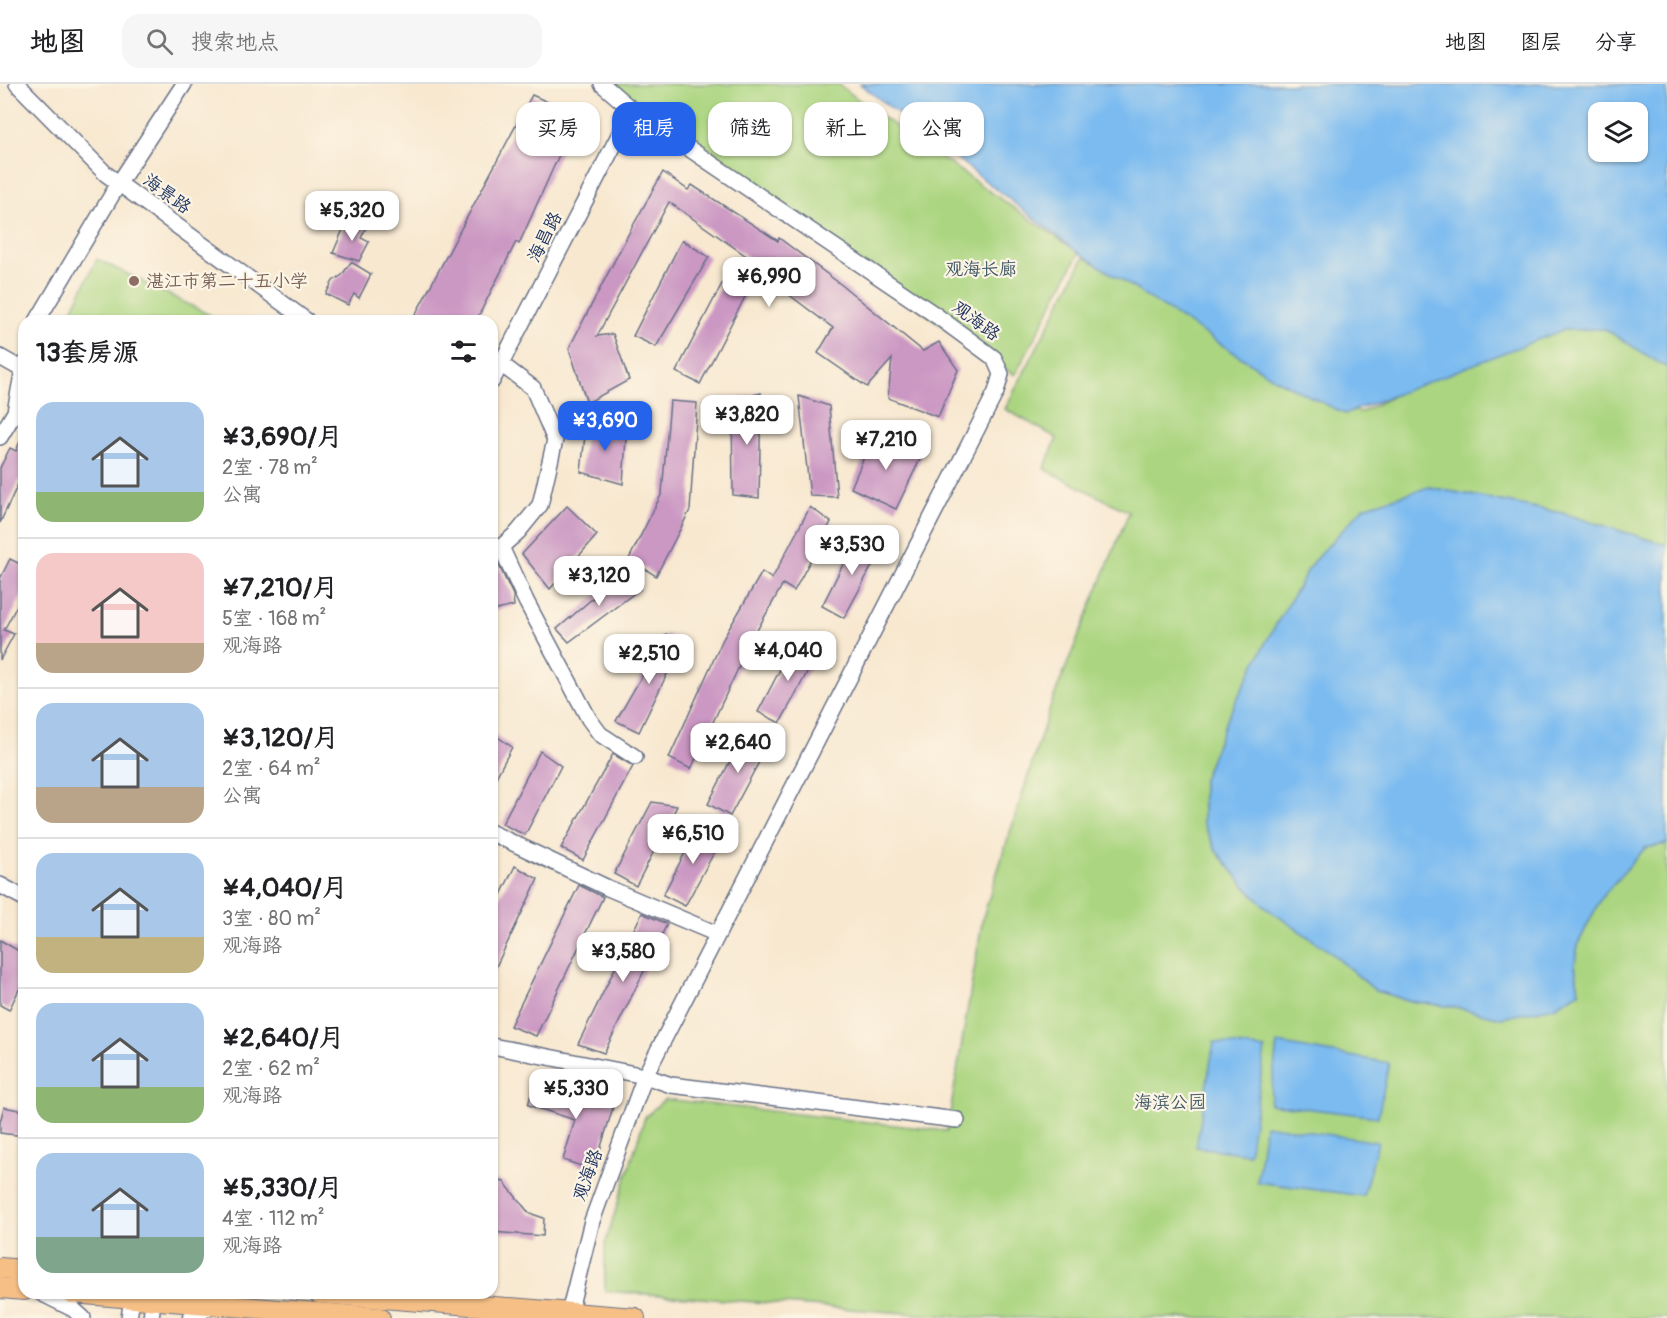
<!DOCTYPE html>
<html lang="zh">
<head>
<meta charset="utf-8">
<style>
	:root { --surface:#fff; --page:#f6f6f6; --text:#202124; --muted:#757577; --line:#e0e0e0; --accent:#2563eb }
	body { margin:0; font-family:Pangolin,"LXGW WenKai TC",sans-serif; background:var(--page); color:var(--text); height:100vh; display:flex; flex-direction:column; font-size:22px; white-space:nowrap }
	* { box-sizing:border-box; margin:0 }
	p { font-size:20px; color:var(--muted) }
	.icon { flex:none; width:33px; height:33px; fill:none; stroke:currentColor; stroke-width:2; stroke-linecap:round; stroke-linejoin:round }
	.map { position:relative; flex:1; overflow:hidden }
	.panel { position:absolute; left:18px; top:231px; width:480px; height:984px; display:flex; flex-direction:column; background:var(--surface); border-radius:18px; box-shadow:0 2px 4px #0004 }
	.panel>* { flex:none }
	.guide { position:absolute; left:516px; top:18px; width:570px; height:54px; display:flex; gap:12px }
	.tools { position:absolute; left:1588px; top:18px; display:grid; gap:12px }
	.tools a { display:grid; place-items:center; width:60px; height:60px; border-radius:12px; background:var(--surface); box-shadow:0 2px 4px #0004; font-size:30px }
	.price { position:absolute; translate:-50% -51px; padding:0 14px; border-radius:12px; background:#fff; color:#222; font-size:20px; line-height:39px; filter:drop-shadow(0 2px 3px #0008) }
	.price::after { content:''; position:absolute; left:50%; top:36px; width:18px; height:14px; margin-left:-9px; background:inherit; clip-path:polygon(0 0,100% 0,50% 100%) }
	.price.on { background:var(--accent); color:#fff }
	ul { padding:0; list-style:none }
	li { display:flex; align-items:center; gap:18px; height:150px; padding:0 18px }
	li+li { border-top:2px solid var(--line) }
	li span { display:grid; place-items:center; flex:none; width:168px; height:120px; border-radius:18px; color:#555 }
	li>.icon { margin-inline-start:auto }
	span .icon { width:72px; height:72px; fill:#fffc; stroke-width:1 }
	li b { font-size:26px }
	h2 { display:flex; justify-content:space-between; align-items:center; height:72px; padding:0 18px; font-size:26px }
	.pill { padding:0 21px; border-radius:18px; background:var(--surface); box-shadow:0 2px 4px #0004; font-size:21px; line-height:54px }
	.pill.on { background:var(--accent); color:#fff }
	header { display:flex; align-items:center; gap:36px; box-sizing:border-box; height:84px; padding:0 30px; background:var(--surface); border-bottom:2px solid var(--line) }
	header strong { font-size:28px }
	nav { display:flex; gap:33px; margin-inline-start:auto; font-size:21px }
	.search { width:420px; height:54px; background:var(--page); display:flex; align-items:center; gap:15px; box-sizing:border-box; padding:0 21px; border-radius:18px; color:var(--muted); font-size:22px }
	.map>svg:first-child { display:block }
</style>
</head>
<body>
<header>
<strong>地图</strong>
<div class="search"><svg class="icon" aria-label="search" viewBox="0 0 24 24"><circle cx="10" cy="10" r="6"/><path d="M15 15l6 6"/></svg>搜索地点</div>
<nav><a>地图</a><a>图层</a><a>分享</a></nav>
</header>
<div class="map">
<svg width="1667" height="1234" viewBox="0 0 1667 1234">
	<rect width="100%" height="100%" fill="#fcf5e5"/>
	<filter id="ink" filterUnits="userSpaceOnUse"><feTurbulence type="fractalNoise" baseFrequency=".0167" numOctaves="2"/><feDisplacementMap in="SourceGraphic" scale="12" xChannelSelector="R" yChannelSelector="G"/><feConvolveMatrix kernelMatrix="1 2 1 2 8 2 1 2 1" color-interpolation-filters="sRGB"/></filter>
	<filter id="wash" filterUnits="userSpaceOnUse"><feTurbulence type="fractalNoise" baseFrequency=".008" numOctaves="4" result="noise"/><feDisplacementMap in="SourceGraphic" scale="24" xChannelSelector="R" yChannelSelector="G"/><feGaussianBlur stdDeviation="1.35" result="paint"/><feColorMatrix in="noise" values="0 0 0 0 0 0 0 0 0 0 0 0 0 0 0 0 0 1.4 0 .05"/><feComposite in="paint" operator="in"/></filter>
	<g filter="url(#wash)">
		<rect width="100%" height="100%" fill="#f8e8d0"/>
		<g fill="#abd580" stroke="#63826f" stroke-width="1.5">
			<polygon points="615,0 838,0 875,28 1079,169 1015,291 988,275 632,15"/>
			<polygon points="1084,173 1360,329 1441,287 1554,237 1621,245 1667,270 1667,461 1562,429 1429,403 1267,556 1227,635 1203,696 1203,739 1217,768 1248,806 1269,826 1329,867 1376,907 1410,917 1454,923 1579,908 1575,881 1578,860 1601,814 1645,764 1667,760 1667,1234 972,1234 605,1207 605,1160 645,1033 665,1015 947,1047 983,833 1051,620 1129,428 1044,385 1057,354 1005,325"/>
			<polygon points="97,175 218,235 217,237 67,237"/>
		</g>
		<g fill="#7cbbf0" stroke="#4c75a7" stroke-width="1.5" fill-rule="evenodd">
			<path d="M 860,0 L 1667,0 L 1667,284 L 1605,245 L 1563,246 L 1345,330 L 1275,295 L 1079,169 ZM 1638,28 L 1638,68 L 1599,68 L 1599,28 Z"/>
			<polygon points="1429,403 1562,429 1667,461 1667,760 1645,764 1601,814 1578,860 1575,881 1579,908 1554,923 1502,934 1454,923 1410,917 1376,907 1329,867 1269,826 1248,806 1217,768 1203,739 1203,696 1227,635 1267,556 1312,479 1364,423"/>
			<polygon points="1214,958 1265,965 1249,1070 1196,1063"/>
			<polygon points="1277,959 1389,979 1378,1033 1270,1020"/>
			<polygon points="1265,1041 1378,1058 1363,1112 1257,1098"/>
		</g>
		<g id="blocks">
			<g fill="#cb97c3">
				<polygon points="532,11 577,31 519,160 516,158 476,237 412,237"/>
				<polygon points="663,88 688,106 692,101 778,157 779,154 843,202 923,267 939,258 958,286 938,333 888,314 892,275 867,303 818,269 833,244 763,191 765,185 669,118 597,252 613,250 629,296 587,319 569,264 630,147"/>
				<polygon points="347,136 366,144 361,154 369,158 359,177 333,169"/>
				<polygon points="682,156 709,173 656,263 633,252"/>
				<polygon points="351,178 371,190 359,214 354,210 348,221 326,210 333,197 342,191"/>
				<polygon points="726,192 748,207 700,300 676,288"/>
				<polygon points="761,309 759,414 733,411 732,322 747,324 732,316"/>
				<polygon points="799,312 829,322 837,413 810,412"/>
				<polygon points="670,317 697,319 690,426 656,492 629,475 662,409"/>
				<polygon points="627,339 623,400 581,388 586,342"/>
				<polygon points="24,348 24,387 0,439 0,384 10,364 16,367"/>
				<polygon points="874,349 922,371 896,425 851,404"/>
				<polygon points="567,422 597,451 550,505 522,470"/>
				<polygon points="810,423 831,438 794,507 783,500 751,557 691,685 669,674 723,555 762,488 772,495"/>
				<polygon points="859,449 881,465 844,534 822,522"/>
				<polygon points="10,475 24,482 24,508 4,546 14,550 0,576 0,495"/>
				<polygon points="497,478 513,511 514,522 492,527 492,480"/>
				<polygon points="622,489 640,505 569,558 557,545"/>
				<polygon points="666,550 682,559 639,648 616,637"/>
				<polygon points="796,555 817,570 780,639 758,628"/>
				<polygon points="745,648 767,663 730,732 708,720"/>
				<polygon points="492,649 512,663 492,701"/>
				<polygon points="540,667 561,682 525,751 502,740"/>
				<polygon points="613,670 633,682 583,776 561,764"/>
				<polygon points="652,718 677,722 636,802 614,790"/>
				<polygon points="701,738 722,754 685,822 663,811"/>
				<polygon points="515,782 538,795 492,891 492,829"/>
				<polygon points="579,801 603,813 536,952 510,942"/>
				<polygon points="642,829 667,840 604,969 578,960"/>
				<polygon points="0,856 24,870 24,895 9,926 0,921"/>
				<polygon points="535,996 614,1020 594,1086 563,1076 575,1036 528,1021"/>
				<polygon points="4,1023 24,1027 24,1052 0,1049 0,1038"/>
				<polygon points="492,1095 504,1098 529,1129 544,1134 543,1152 492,1148"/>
			</g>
		</g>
	</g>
	<g filter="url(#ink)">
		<use href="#blocks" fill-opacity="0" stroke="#687086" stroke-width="1.5"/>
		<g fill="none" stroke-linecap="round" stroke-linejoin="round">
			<g stroke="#687086" stroke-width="18">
				<g id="minor">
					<polyline points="17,0 106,90 307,237"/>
					<polyline points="37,237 119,99 184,0"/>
					<polyline points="0,273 23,286"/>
					<polyline points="492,297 632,26"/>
					<polyline points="0,353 15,328 24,280"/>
					<polyline points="501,463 526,517 589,635 600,650 635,673"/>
					<polyline points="492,464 501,463 518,448 540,421 555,356 533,304 501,280"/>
					<polyline points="492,749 608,804 717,850"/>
					<polyline points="0,801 24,814"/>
					<polyline points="492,962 645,992 671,1001 957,1036"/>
					<polyline points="41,1209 73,1225 83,1234"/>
					<polyline points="569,1229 592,1137 645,992 996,308 1001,290 994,274 937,232 632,26 602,0"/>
					<polyline points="129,1234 133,1209"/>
					<polyline points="151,1234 154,1209"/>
					<polyline points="190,1234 213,1221"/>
				</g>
			</g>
			<g stroke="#687086" stroke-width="22">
				<g id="major">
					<polyline points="0,1184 24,1186"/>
					<polyline points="0,1204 24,1206"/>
					<polyline points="72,1209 380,1234"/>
					<polyline points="319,1209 635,1234"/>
				</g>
			</g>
			<use href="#minor" stroke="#fff" stroke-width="15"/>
			<use href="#major" stroke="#f5bf86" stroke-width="20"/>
		</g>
	</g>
	<circle fill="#8d6e63" stroke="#fcf5e5" stroke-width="2" cx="134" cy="197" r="6"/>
	<g text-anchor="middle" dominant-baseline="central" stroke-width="4.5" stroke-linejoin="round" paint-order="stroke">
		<g font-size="18" fill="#1b2f5e" stroke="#fcf5e5">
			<text transform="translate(167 110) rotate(36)">海景路</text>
			<text transform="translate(545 153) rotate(-63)">海昌路</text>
			<text transform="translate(976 237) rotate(36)">观海路</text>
			<text transform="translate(588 1091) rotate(-70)">观海路</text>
		</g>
		<g font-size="18" fill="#3f5866" stroke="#fcf5e5">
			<text x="981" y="185">观海长廊</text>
			<text x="1170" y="1018">海滨公园</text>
		</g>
		<g font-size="18" fill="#785e54" stroke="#fcf5e5" text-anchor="start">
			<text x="146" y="197">湛江市第二十五小学</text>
		</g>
	</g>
</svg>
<div class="tools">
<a><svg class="icon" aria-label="layers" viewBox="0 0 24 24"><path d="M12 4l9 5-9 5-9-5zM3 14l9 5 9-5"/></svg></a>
</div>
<b class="price" style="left:352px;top:158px">¥5,320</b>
<b class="price" style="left:769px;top:224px">¥6,990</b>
<b class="price" style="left:747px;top:362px">¥3,820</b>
<b class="price on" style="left:605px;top:368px">¥3,690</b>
<b class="price" style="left:886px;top:387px">¥7,210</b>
<b class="price" style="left:852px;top:492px">¥3,530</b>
<b class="price" style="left:599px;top:523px">¥3,120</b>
<b class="price" style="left:788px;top:598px">¥4,040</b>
<b class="price" style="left:649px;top:601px">¥2,510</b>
<b class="price" style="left:738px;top:690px">¥2,640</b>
<b class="price" style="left:693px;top:781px">¥6,510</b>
<b class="price" style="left:623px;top:899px">¥3,580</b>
<b class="price" style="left:576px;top:1036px">¥5,330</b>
<div class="guide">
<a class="pill">买房</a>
<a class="pill on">租房</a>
<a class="pill">筛选</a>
<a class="pill">新上</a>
<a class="pill">公寓</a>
</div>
<section class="panel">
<h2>13套房源<svg class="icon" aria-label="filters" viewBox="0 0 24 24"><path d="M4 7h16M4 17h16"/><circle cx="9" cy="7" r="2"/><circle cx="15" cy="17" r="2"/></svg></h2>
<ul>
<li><span style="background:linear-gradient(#a9c7e8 75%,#8fb573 0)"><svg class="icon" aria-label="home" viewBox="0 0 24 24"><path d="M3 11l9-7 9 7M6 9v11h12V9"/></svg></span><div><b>¥3,690/月</b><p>2室 · 78 m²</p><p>公寓</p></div></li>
<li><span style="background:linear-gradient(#f6c9c9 75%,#b9a48a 0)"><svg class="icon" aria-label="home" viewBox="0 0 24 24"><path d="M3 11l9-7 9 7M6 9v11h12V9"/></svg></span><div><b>¥7,210/月</b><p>5室 · 168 m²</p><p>观海路</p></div></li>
<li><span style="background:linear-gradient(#a9c7e8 70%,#b9a48a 0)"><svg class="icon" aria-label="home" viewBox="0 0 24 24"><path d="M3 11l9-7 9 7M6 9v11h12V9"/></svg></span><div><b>¥3,120/月</b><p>2室 · 64 m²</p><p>公寓</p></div></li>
<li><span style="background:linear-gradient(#a9c7e8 70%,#c2b280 0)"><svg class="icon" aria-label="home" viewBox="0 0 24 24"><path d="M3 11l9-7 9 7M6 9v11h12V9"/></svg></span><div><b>¥4,040/月</b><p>3室 · 80 m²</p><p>观海路</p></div></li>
<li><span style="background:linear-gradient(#a9c7e8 70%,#8fb573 0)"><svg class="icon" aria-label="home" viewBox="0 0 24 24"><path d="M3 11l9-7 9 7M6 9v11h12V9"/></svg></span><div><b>¥2,640/月</b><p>2室 · 62 m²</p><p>观海路</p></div></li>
<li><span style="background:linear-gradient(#a9c7e8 70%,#7fa58c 0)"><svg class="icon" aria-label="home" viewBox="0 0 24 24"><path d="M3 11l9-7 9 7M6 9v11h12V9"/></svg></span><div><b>¥5,330/月</b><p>4室 · 112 m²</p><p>观海路</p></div></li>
</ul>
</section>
</div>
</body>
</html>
